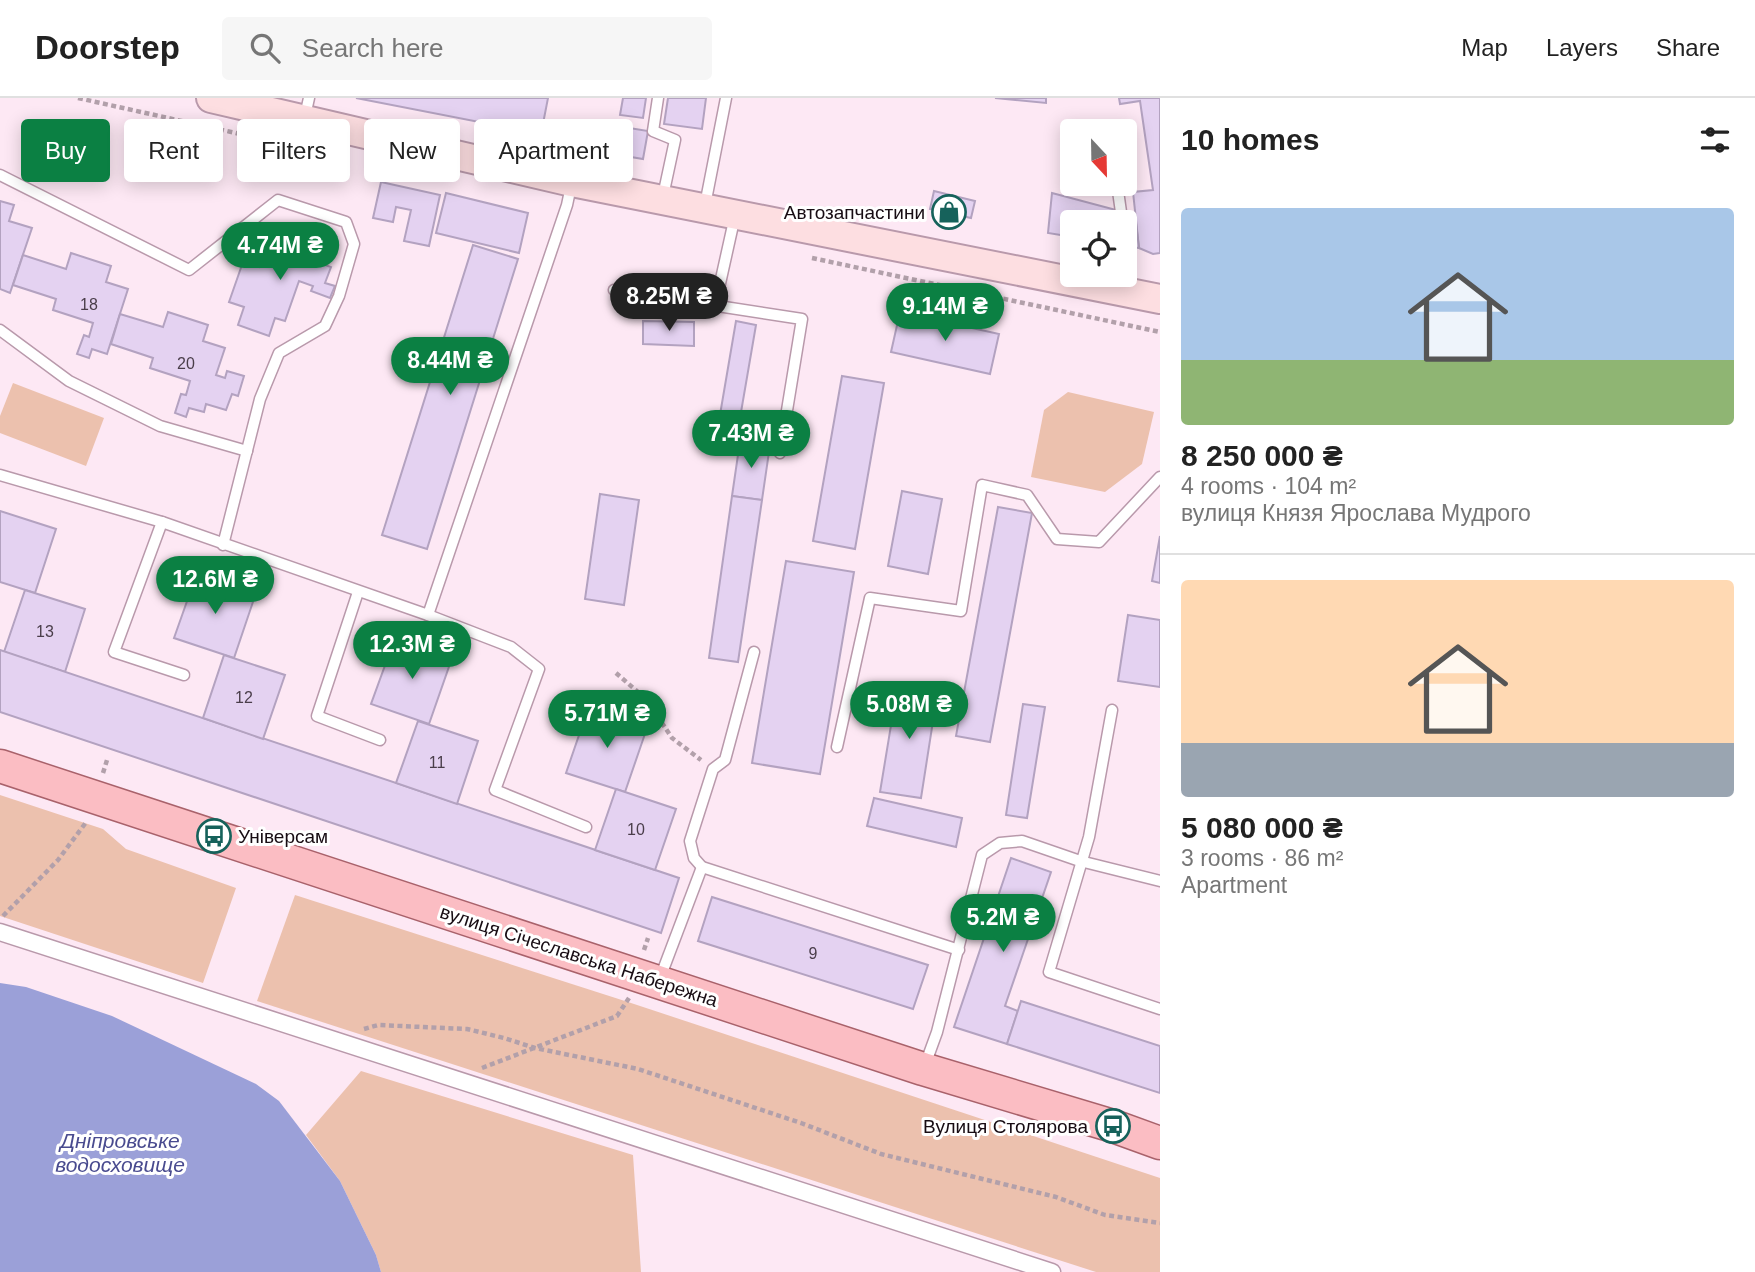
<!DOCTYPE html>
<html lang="en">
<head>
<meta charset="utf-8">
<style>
	:root { --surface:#fff; --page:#f6f6f6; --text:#222; --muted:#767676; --line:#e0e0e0; --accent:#0b8043 }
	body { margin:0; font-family:Arial,sans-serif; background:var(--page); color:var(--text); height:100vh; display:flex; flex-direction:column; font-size:26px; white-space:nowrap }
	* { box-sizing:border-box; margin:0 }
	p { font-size:23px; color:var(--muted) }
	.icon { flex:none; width:38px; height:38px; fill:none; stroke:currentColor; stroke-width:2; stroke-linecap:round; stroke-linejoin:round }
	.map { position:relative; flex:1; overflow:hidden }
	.panel { display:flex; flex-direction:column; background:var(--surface); width:595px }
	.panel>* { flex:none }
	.guide { position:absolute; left:21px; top:21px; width:665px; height:63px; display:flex; gap:14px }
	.needle { width:46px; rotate:158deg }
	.controls { position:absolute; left:1060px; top:21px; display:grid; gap:14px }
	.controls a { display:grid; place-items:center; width:77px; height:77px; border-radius:7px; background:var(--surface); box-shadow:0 4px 18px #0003; font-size:35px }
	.price { position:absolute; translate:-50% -60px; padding:0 16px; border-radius:24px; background:var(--accent); color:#fff; font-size:23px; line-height:46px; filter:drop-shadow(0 2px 4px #0008) }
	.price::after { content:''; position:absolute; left:50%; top:42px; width:21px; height:16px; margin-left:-10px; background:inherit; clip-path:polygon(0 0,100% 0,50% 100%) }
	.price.selected { background:#222; color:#fff }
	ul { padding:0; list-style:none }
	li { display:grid; align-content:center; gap:14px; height:371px; padding:0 21px }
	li+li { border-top:2px solid var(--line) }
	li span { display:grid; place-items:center; height:217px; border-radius:7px; color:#555 }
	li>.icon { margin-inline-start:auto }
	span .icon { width:126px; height:126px; fill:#fffc; stroke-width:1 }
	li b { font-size:30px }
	h2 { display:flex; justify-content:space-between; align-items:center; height:84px; padding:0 21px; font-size:30px }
	.tag { padding:0 24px; border-radius:7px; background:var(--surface); box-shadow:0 4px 18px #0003; font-size:24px; line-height:63px }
	.tag.selected { background:var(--accent); color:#fff }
	header { display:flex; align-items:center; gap:42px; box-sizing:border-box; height:98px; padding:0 35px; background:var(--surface); border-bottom:2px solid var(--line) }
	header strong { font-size:33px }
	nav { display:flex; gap:38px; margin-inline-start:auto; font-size:24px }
	.search { width:490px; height:63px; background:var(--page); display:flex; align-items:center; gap:18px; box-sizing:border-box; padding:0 24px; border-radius:7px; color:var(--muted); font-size:26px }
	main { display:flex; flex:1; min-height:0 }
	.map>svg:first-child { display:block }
</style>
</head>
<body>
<header>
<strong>Doorstep</strong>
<div class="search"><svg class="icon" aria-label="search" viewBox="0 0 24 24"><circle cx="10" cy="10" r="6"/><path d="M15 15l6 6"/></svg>Search here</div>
<nav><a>Map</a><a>Layers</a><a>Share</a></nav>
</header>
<main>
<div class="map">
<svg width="1160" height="1174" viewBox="0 0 1160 1174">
	<rect width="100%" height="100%" fill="#fde8f4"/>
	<g fill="#ecc1ae">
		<polygon points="13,285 104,320 86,368 0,335 0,318"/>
		<polygon points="1068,294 1154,314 1142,366 1105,394 1031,379 1044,312"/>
		<polygon points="0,697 103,731 126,751 236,790 203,885 0,818"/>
		<polygon points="295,797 628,904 1160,1080 1160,1174 1096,1174 257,903"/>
		<polygon points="361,973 633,1057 641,1174 381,1174 376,1157 340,1083 306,1037"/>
	</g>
	<polygon fill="#9ba0d8" points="0,885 26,889 112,918 256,986 279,1003 340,1083 376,1157 381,1174 0,1174"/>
	<g fill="#e4d2f1" stroke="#b3a2c0" stroke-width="2">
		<polygon points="356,0 548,0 541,36"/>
		<polygon points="623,0 646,0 643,20 620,17"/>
		<polygon points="668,0 706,0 702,31 664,26"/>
		<polygon points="995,0 1046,0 1046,5"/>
		<polygon points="1119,0 1160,0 1160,155 1153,156 1139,150 1133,94 1153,92 1140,3 1120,6"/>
		<polygon points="617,28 648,33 643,61 613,56"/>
		<polygon points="381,84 440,97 429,148 404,143 411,112 396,109 393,124 373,120"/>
		<polygon points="934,93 975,103 971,120 930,111"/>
		<polygon points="446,95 528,115 519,155 436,135"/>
		<polygon points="1052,95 1135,117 1139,150 1125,148 1125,124 1073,124 1073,139 1048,135"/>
		<polygon points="0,103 14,107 9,123 32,130 10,195 0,191"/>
		<polygon points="296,132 327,143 319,165 331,169 325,185 335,188 330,200 311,193 313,188 299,183 285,223 275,220 269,238 238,227 244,209 229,204 243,164 259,169 267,147 288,155"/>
		<polygon points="473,147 518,161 427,451 382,437"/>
		<polygon points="71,155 111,168 106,184 128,191 107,256 92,251 89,260 77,256 84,237 89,239 93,225 53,212 56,201 13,187 23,157 66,171"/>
		<polygon points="168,214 208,227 203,243 225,250 216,277 225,280 227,273 244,278 238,298 232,296 226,312 206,306 204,314 189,310 186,319 175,315 181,296 186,297 190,283 150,270 153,260 111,246 120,216 163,229"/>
		<polygon points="900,214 999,236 990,276 891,254"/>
		<polygon points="643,223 694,224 694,248 643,246"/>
		<polygon points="736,223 756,227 735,349 715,346"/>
		<polygon points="842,278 884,285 855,451 813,443"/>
		<polygon points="740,343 770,347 762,402 732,398"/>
		<polygon points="902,393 942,401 928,476 888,468"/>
		<polygon points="600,396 639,402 624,507 585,501"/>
		<polygon points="732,398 762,402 738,564 709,560"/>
		<polygon points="998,409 1032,415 990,644 956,638"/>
		<polygon points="0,413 56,431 35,495 0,484"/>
		<polygon points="1160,438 1160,485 1152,483"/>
		<polygon points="786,463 854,474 820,676 752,665"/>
		<polygon points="197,475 256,495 234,560 174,540"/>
		<polygon points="25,492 85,511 65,574 4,554"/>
		<polygon points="1128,517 1160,522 1160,589 1118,583"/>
		<polygon points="395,540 452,560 429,626 371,606"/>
		<polygon points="0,552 679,780 661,835 0,614"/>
		<polygon points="224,557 285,577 263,641 203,620"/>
		<polygon points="898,585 938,591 921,700 880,694"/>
		<polygon points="1023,606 1045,609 1027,720 1006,717"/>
		<polygon points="588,611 647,630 625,694 566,675"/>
		<polygon points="418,623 478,643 457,706 396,685"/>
		<polygon points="616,691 676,711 655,772 595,752"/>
		<polygon points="874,700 962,720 956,749 867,728"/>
		<polygon points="1011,760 1051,774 1005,908 1018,913 1007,946 954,929"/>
		<polygon points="712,799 928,867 913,911 698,843"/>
		<polygon points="1021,903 1160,948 1160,995 1007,946"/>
	</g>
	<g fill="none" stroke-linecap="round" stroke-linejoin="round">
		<g stroke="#b999ab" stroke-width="13">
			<g id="service">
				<polyline points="658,0 653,33 675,42 663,98"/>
				<polyline points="305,18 309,0"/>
				<polyline points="1109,29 1109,33"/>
				<polyline points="0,77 189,172 278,102 346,124 354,146 339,198 325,228 279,255 260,301 223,447"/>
				<polyline points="1117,86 1121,114"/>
				<polyline points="705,107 726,0"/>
				<polyline points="614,192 802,221 780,355"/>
				<polyline points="715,208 735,118"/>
				<polyline points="0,232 69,283 160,328 247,353"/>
				<polyline points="0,377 162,424 428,517 511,549 539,571 495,692 586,729"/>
				<polyline points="162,424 114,554 184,577"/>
				<polyline points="358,494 317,618 380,642"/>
				<polyline points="428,517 567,107 571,88"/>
				<polyline points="754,554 725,662 713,671 690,743 694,760 702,769 959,852"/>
				<polyline points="1112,612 1089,739 1049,874 1160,911"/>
				<polyline points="837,649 870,500 961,513 982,387 1027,397 1057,441 1099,444 1160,379"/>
				<polyline points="660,880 702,769"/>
				<polyline points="925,967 937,934 982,757 1000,745 1022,743 1080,763 1160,783"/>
			</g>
		</g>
		<g stroke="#b999ab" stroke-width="19">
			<polyline id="pedestrian" points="0,834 1052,1174"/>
		</g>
		<g stroke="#b999ab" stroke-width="32">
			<polyline id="secondary" points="211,0 572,84 1160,201"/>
		</g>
		<g stroke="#a9626b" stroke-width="35">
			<polyline id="primary" points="0,668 923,971 1113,1028 1160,1045"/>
		</g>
		<g stroke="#b2a0aa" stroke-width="4.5" stroke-dasharray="5 3.5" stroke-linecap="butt">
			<polyline points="78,0 317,53"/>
			<polyline points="812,160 1160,234"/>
			<polyline points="616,575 646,601 672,640 701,662"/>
			<polyline points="103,675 107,662"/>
			<polyline points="3,818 58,762 87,723"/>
			<polyline points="644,852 648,840"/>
			<polyline points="364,931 378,927 467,931 504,940 535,950 638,971 801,1025 881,1056 1056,1099 1105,1117 1160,1125"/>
			<polyline points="482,970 617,918 629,900"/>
		</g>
		<use href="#service" stroke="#fff" stroke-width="10"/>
		<use href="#pedestrian" stroke="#fff" stroke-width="16"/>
		<use href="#secondary" stroke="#fddee1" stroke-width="28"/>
		<use href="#primary" stroke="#fbbdc3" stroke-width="32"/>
	</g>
	<defs>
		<g id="shop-ring" transform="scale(1.75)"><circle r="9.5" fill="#fff" stroke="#16625b" stroke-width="1.5"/><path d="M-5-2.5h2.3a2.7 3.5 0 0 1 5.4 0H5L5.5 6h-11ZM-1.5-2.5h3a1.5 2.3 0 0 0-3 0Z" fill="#16625b"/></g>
		<g id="bus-ring" transform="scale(1.75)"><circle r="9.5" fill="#fff" stroke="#16625b" stroke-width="1.5"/><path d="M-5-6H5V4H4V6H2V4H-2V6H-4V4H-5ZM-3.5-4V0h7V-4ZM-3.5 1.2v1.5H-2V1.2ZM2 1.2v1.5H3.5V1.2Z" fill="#16625b"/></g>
	</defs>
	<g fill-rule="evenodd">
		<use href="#shop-ring" x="949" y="114"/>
		<use href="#bus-ring" x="214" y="738"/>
		<use href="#bus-ring" x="1113" y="1028"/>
	</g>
	<g text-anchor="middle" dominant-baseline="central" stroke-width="6" stroke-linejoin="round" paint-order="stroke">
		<g font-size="16" fill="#4a3e4a">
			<text x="89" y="206">18</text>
			<text x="186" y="265">20</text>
			<text x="45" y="533">13</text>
			<text x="244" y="599">12</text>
			<text x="437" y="664">11</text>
			<text x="636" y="731">10</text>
			<text x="813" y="855">9</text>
		</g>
		<g font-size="19" fill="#170c13" stroke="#fff" text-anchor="end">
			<text x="925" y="114">Автозапчастини</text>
			<text x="238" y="738" text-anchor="start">Універсам</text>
			<text x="1088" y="1028">Вулиця Столярова</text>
		</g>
		<g font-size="19" fill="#170c13" stroke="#fff">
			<text transform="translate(579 858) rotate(18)">вулиця Січеславська Набережна</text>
		</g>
		<g font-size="21" font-style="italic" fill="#494b8f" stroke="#fff">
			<text x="120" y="1042">Дніпровське<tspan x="120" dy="24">водосховище</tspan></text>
		</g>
	</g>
</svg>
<div class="controls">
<a><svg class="needle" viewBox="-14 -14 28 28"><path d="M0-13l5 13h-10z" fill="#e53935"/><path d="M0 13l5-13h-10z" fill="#767676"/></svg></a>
<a><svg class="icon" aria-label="locate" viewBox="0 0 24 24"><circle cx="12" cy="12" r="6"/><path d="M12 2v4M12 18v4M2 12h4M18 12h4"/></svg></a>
</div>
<b class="price" style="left:280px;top:184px">4.74M ₴</b>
<b class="price selected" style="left:669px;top:235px">8.25M ₴</b>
<b class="price" style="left:945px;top:245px">9.14M ₴</b>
<b class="price" style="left:450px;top:299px">8.44M ₴</b>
<b class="price" style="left:751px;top:372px">7.43M ₴</b>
<b class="price" style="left:215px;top:518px">12.6M ₴</b>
<b class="price" style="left:412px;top:583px">12.3M ₴</b>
<b class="price" style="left:909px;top:643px">5.08M ₴</b>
<b class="price" style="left:607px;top:652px">5.71M ₴</b>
<b class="price" style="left:1003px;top:856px">5.2M ₴</b>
<div class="guide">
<a class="tag selected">Buy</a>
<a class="tag">Rent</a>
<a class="tag">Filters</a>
<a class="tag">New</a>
<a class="tag">Apartment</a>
</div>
</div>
<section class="panel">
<h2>10 homes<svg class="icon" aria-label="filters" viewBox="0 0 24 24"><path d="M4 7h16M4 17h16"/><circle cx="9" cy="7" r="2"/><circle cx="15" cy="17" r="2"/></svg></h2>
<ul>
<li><span style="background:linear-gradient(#a9c7e8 70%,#8fb573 0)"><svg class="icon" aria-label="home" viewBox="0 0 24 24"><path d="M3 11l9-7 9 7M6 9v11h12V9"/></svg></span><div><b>8 250 000 ₴</b><p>4 rooms · 104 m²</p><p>вулиця Князя Ярослава Мудрого</p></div></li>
<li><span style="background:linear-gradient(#ffd9b3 75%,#9aa5b1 0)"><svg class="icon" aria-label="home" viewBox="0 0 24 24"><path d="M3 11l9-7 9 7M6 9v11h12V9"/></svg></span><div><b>5 080 000 ₴</b><p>3 rooms · 86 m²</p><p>Apartment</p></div></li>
</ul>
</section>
</main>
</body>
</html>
